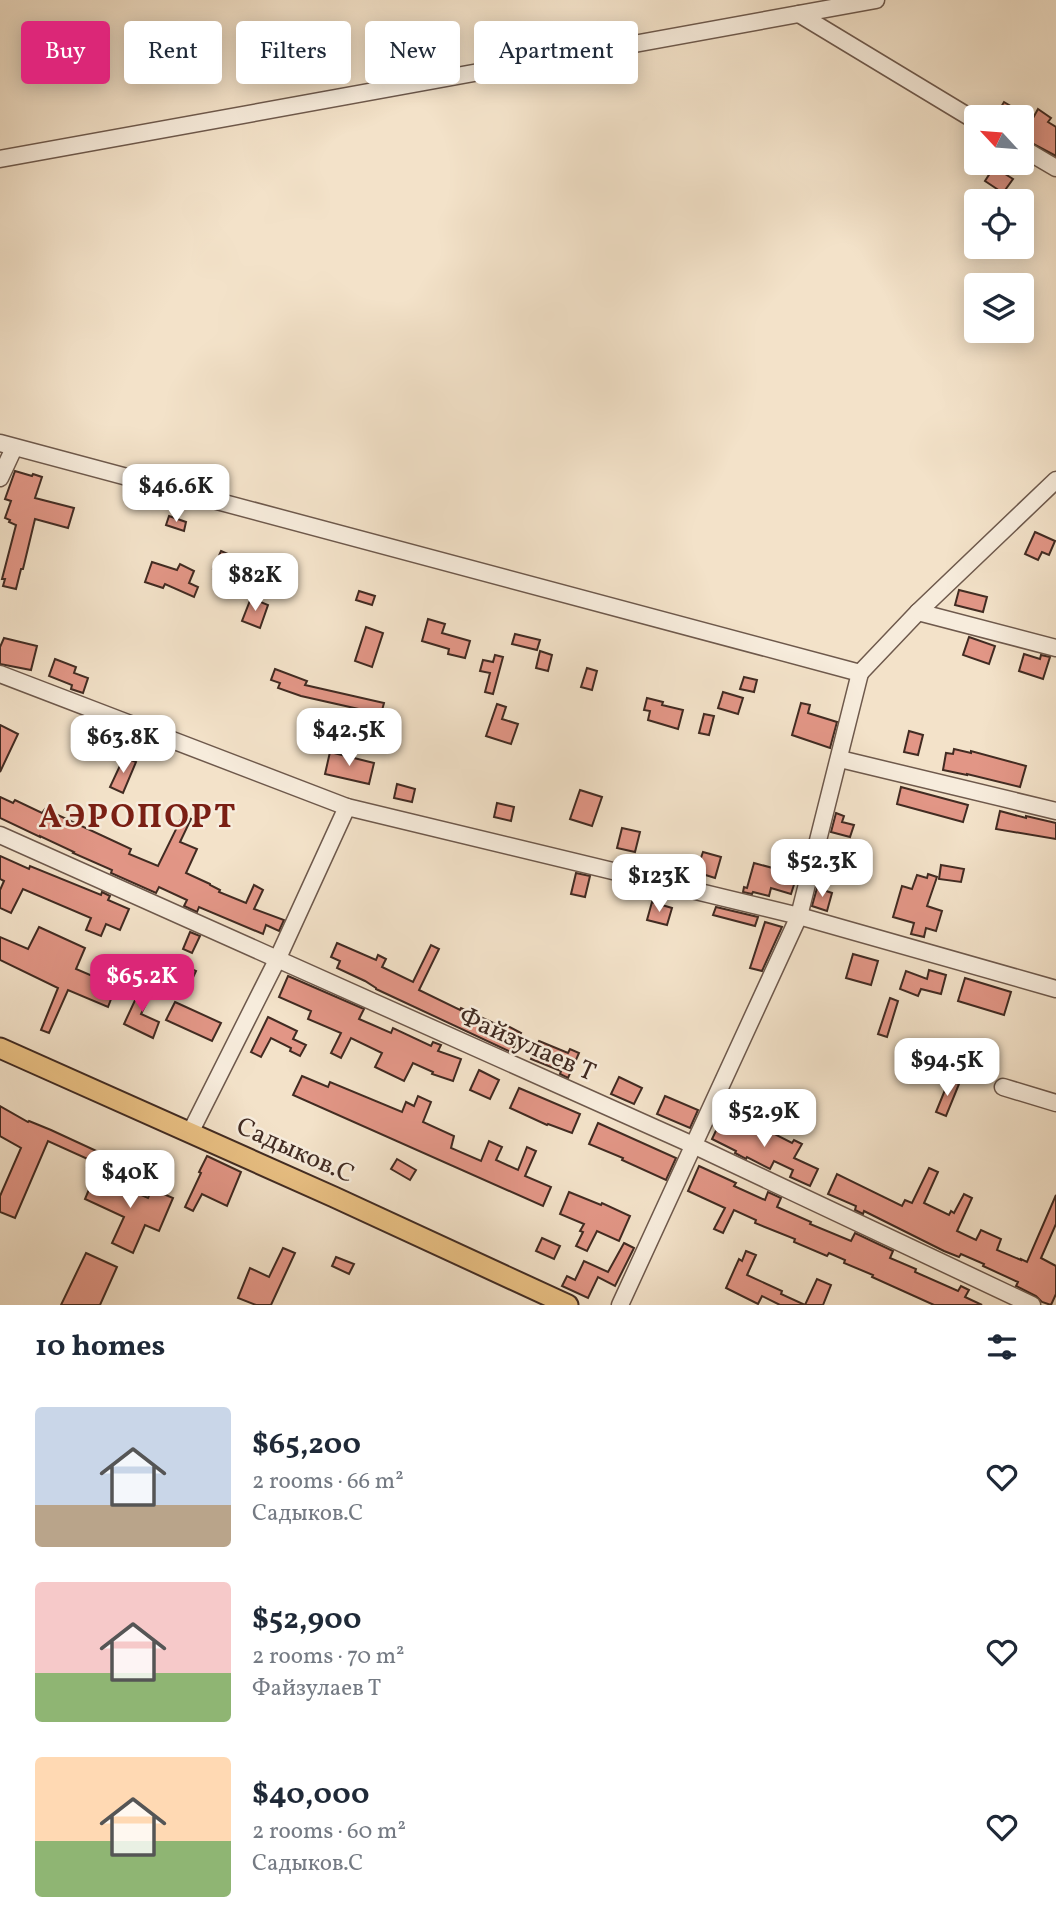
<!DOCTYPE html>
<html lang="en">
<head>
<meta charset="utf-8">
<style>
	:root { --surface:#fff; --page:#f2f2f3; --text:#1f2937; --muted:#747a83; --accent:#db2777 }
	body { margin:0; font-family:Vollkorn,serif; background:var(--page); color:var(--text); height:100vh; display:flex; flex-direction:column; font-size:26px; white-space:nowrap }
	* { box-sizing:border-box; margin:0 }
	p { font-size:23px; color:var(--muted) }
	.icon { flex:none; width:38px; height:38px; fill:none; stroke:currentColor; stroke-width:2; stroke-linecap:round; stroke-linejoin:round }
	.map { position:relative; height:1305px; overflow:hidden }
	.details { display:flex; flex-direction:column; background:var(--surface); flex:1 }
	.details>* { flex:none }
	.banner { position:absolute; left:21px; top:21px; width:700px; height:63px; display:flex; gap:14px }
	.needle { width:46px; rotate:296deg }
	.buttons { position:absolute; left:964px; top:105px; display:grid; gap:14px }
	.buttons a { display:grid; place-items:center; width:70px; height:70px; border-radius:7px; background:var(--surface); box-shadow:0 4px 18px #0003; font-size:35px }
	.price { position:absolute; translate:-50% -60px; padding:0 16px; border-radius:14px; background:#fff; color:#222; font-size:23px; line-height:46px; filter:drop-shadow(0 2px 4px #0008) }
	.price::after { content:''; position:absolute; left:50%; top:42px; width:21px; height:16px; margin-left:-10px; background:inherit; clip-path:polygon(0 0,100% 0,50% 100%) }
	.price.selected { background:var(--accent); color:#fff }
	ul { padding:0; list-style:none }
	li { display:flex; align-items:center; gap:21px; height:175px; padding:0 35px }
	li span { display:grid; place-items:center; flex:none; width:196px; height:140px; border-radius:7px; color:#555 }
	li>.icon { margin-inline-start:auto }
	span .icon { width:84px; height:84px; fill:#fffc; stroke-width:1 }
	li b { font-size:30px }
	h2 { display:flex; justify-content:space-between; align-items:center; height:84px; padding:0 35px; font-size:30px }
	.chip { padding:0 24px; border-radius:7px; background:var(--surface); box-shadow:0 4px 18px #0003; font-size:24px; line-height:63px }
	.chip.selected { background:var(--accent); color:#fff }
	.map>svg:first-child { display:block }
</style>
</head>
<body>
<div class="map">
<svg width="1056" height="1305" viewBox="0 0 1056 1305">
	<rect width="100%" height="100%" fill="#f3e2c9"/>
	<filter id="stains"><feTurbulence type="fractalNoise" baseFrequency=".00286" numOctaves="4"/><feColorMatrix values="0 0 0 0 .2 0 0 0 0 .09 0 0 0 0 .02 0 0 0 .5 -.17"/></filter>
	<radialGradient id="worn" r=".72"><stop offset=".6" stop-color="#630" stop-opacity="0"/><stop offset="1" stop-color="#630" stop-opacity=".3"/></radialGradient>
	<g fill="#e29686" stroke="#412b22" stroke-width="2">
		<polygon points="1004,102 1029,117 995,117"/>
		<polygon points="1038,109 1051,118 1048,122 1056,127 1056,156 1022,138"/>
		<polygon points="994,167 1013,179 1003,193 985,181"/>
		<polygon points="15,471 32,476 33,474 42,477 35,498 74,508 68,528 35,519 23,569 21,569 16,589 3,586 5,579 2,579 16,525 9,522 10,520 5,518 11,501 5,499"/>
		<polygon points="169,516 186,522 184,531 166,525"/>
		<polygon points="1035,532 1055,541 1049,555 1042,552 1038,560 1025,554"/>
		<polygon points="221,551 239,559 231,578 213,569"/>
		<polygon points="152,562 177,570 180,564 194,571 189,583 198,587 194,597 165,584 163,588 145,582"/>
		<polygon points="959,590 987,597 983,612 955,605"/>
		<polygon points="359,591 375,596 372,605 356,600"/>
		<polygon points="251,598 268,605 260,628 242,621"/>
		<polygon points="428,619 445,624 442,633 470,641 465,658 448,654 449,649 422,641"/>
		<polygon points="366,627 383,633 372,667 355,661"/>
		<polygon points="515,634 540,640 537,650 512,644"/>
		<polygon points="969,637 995,646 989,664 963,655"/>
		<polygon points="4,638 37,646 31,670 0,664 0,647"/>
		<polygon points="540,651 552,655 548,671 536,668"/>
		<polygon points="1024,654 1040,659 1041,655 1050,657 1043,679 1019,671"/>
		<polygon points="495,655 503,657 493,694 485,692 490,673 480,671 483,660 493,662"/>
		<polygon points="55,659 76,667 74,673 88,678 83,693 71,689 72,685 49,676"/>
		<polygon points="587,668 597,671 592,690 581,687"/>
		<polygon points="275,669 307,681 305,685 384,703 381,714 301,696 278,688 280,683 271,680"/>
		<polygon points="744,677 757,680 754,692 740,689"/>
		<polygon points="723,692 743,698 738,714 718,708"/>
		<polygon points="647,698 663,702 662,705 683,710 678,729 648,720 650,711 644,710"/>
		<polygon points="801,703 810,705 808,713 837,722 830,748 792,735"/>
		<polygon points="497,704 506,707 502,719 518,724 511,744 486,736"/>
		<polygon points="704,714 714,716 709,735 699,733"/>
		<polygon points="95,722 116,730 108,750 87,741"/>
		<polygon points="0,725 18,734 0,772"/>
		<polygon points="909,731 923,735 918,755 904,752"/>
		<polygon points="954,749 971,753 971,751 1026,766 1020,787 967,774 967,775 943,770 946,753 953,754"/>
		<polygon points="330,752 374,763 369,784 325,774"/>
		<polygon points="124,757 136,762 123,793 110,787"/>
		<polygon points="397,784 415,789 412,802 394,798"/>
		<polygon points="901,787 968,805 963,822 897,804"/>
		<polygon points="580,790 602,797 592,826 570,819"/>
		<polygon points="0,797 13,803 15,800 42,813 45,809 131,849 129,854 158,866 183,815 191,819 180,842 197,849 186,873 210,884 210,885 220,890 219,892 246,903 254,885 263,890 254,909 284,920 279,931 266,925 263,934 199,907 197,912 184,906 187,900 159,887 156,893 111,873 112,870 73,853 74,852 40,836 40,837 0,818"/>
		<polygon points="497,803 514,807 511,821 494,817"/>
		<polygon points="1000,811 1026,818 1026,816 1056,823 1056,839 996,829"/>
		<polygon points="836,813 844,816 842,822 854,825 850,837 831,832"/>
		<polygon points="622,828 640,832 635,852 617,848"/>
		<polygon points="703,852 721,857 715,878 696,872"/>
		<polygon points="0,856 29,869 30,866 101,895 102,892 110,896 108,900 129,909 120,930 106,924 101,936 86,930 91,918 23,889 11,913 0,908 0,890 4,881 0,879"/>
		<polygon points="754,863 784,871 786,865 799,869 791,894 771,888 769,896 753,892 752,894 743,892 744,887 747,888"/>
		<polygon points="941,865 964,869 961,882 939,879"/>
		<polygon points="576,873 590,876 585,897 571,894"/>
		<polygon points="928,874 937,877 927,906 942,911 936,931 926,928 924,937 911,934 914,923 893,917 902,886 912,889 917,875 927,878"/>
		<polygon points="817,888 832,893 827,911 812,906"/>
		<polygon points="652,902 672,908 667,925 647,920"/>
		<polygon points="716,907 758,917 755,926 713,915"/>
		<polygon points="765,922 782,927 762,971 750,968"/>
		<polygon points="39,927 85,948 76,969 116,986 108,1007 68,990 49,1033 41,1030 58,988 0,960 0,937 28,949"/>
		<polygon points="190,932 200,936 192,953 183,949"/>
		<polygon points="337,943 376,960 378,955 386,959 382,967 413,982 431,945 439,949 419,990 460,1010 461,1008 500,1026 502,1023 521,1033 511,1052 376,989 376,988 365,981 337,968 340,961 331,957"/>
		<polygon points="853,954 878,961 871,985 846,978"/>
		<polygon points="180,964 196,971 189,986 173,979"/>
		<polygon points="929,970 946,975 941,994 921,989 918,996 900,989 906,971 927,979"/>
		<polygon points="288,976 364,1009 359,1019 391,1033 393,1028 431,1046 433,1042 441,1045 438,1051 461,1059 453,1081 432,1074 433,1072 413,1063 404,1081 375,1067 382,1053 351,1038 341,1058 331,1053 341,1033 308,1019 311,1011 279,997"/>
		<polygon points="965,978 1011,992 1004,1015 958,1001"/>
		<polygon points="143,983 154,988 141,1014 159,1022 153,1038 124,1024"/>
		<polygon points="890,998 898,1001 887,1037 878,1034"/>
		<polygon points="175,1002 221,1023 212,1041 166,1020"/>
		<polygon points="268,1017 297,1031 293,1039 306,1045 300,1056 290,1051 291,1048 271,1038 261,1057 251,1052"/>
		<polygon points="539,1041 568,1053 570,1049 579,1053 568,1078 560,1074 561,1071 531,1059"/>
		<polygon points="479,1070 499,1080 490,1099 470,1090"/>
		<polygon points="302,1076 328,1087 330,1082 402,1112 406,1102 414,1106 418,1096 431,1102 423,1122 454,1136 451,1148 481,1161 489,1141 502,1147 496,1160 518,1170 527,1147 536,1151 525,1176 551,1187 543,1206 293,1095"/>
		<polygon points="619,1077 642,1088 634,1104 611,1094"/>
		<polygon points="949,1080 959,1084 946,1116 936,1112"/>
		<polygon points="519,1088 580,1114 572,1133 548,1124 547,1125 510,1108"/>
		<polygon points="665,1096 698,1110 690,1128 657,1114"/>
		<polygon points="0,1106 28,1122 29,1121 51,1130 103,1154 95,1171 87,1167 90,1160 48,1141 15,1218 0,1212 0,1196 21,1148 0,1136"/>
		<polygon points="722,1118 747,1130 751,1122 792,1143 794,1140 802,1144 794,1158 818,1169 810,1186 790,1177 793,1170 774,1161 770,1169 747,1157 746,1159 735,1153 736,1151 712,1139"/>
		<polygon points="598,1123 676,1158 666,1180 622,1160 623,1158 589,1144"/>
		<polygon points="207,1156 241,1172 227,1206 202,1194 193,1211 185,1207 201,1173 199,1172"/>
		<polygon points="397,1159 416,1170 410,1180 391,1169"/>
		<polygon points="699,1166 736,1183 734,1186 765,1200 768,1192 781,1198 777,1207 811,1222 810,1224 851,1241 855,1233 893,1251 890,1258 916,1269 915,1272 958,1291 961,1286 969,1290 965,1297 982,1305 934,1305 872,1277 873,1275 844,1263 845,1260 829,1253 827,1256 794,1242 795,1239 755,1223 756,1220 734,1210 723,1233 714,1229 725,1208 688,1191"/>
		<polygon points="929,1168 938,1172 924,1203 949,1215 951,1211 954,1213 964,1194 972,1198 957,1231 976,1240 981,1230 1001,1239 997,1250 1021,1260 1021,1259 1027,1262 1056,1195 1056,1224 1041,1258 1056,1266 1056,1294 1051,1305 1042,1302 1036,1296 1016,1286 1018,1282 983,1266 984,1264 961,1254 959,1257 944,1251 864,1211 863,1214 855,1210 856,1206 828,1194 837,1174 902,1206 905,1200 912,1203"/>
		<polygon points="95,1175 148,1198 152,1189 173,1198 159,1231 145,1225 133,1253 112,1243 124,1217 85,1199"/>
		<polygon points="569,1192 601,1205 602,1203 630,1216 619,1241 597,1231 587,1251 576,1246 583,1232 580,1231 584,1224 560,1214"/>
		<polygon points="542,1238 560,1246 554,1259 536,1251"/>
		<polygon points="624,1243 634,1248 615,1286 598,1277 588,1298 562,1286 567,1276 575,1280 584,1261 608,1272"/>
		<polygon points="283,1248 295,1253 271,1305 256,1305 238,1298 250,1268 269,1277"/>
		<polygon points="746,1251 756,1255 747,1275 782,1291 781,1294 805,1305 817,1279 831,1285 823,1305 780,1305 762,1296 758,1304 726,1288 739,1259 742,1261"/>
		<polygon points="86,1253 117,1267 100,1305 61,1305"/>
		<polygon points="336,1257 354,1264 349,1274 332,1266"/>
	</g>
	<g fill="none" stroke-linecap="round" stroke-linejoin="round">
		<g stroke="#6e594c" stroke-width="19">
			<g id="minor">
				<polyline points="799,14 976,121"/>
				<polyline points="1022,148 1056,168"/>
				<polyline points="0,159 876,0"/>
				<polyline points="0,443 860,673 918,612 1056,480"/>
				<polyline points="0,478 14,448"/>
				<polyline points="918,612 1056,648"/>
				<polyline points="0,674 347,807"/>
				<polyline points="840,759 1056,811"/>
				<polyline points="0,835 693,1145 1032,1305"/>
				<polyline points="1003,1087 1056,1103"/>
				<polyline points="190,1133 277,960 347,807 799,916 1056,989"/>
				<polyline points="620,1305 799,916 860,673"/>
			</g>
		</g>
		<g stroke="#412b22" stroke-width="23">
			<polyline id="major" points="0,1048 334,1197 568,1305"/>
		</g>
		<use href="#minor" stroke="#f7ecdc" stroke-width="16"/>
		<use href="#major" stroke="#eac184" stroke-width="19"/>
	</g>
	<g text-anchor="middle" dominant-baseline="central" stroke-width="5" stroke-linejoin="round" paint-order="stroke">
		<g font-size="26" fill="#412b22" stroke="#f7ecdc">
			<text transform="translate(527 1045) rotate(24)">Файзулаев Т</text>
			<text transform="translate(295 1151) rotate(24)">Садыков.С</text>
		</g>
		<g font-size="33" font-weight="bold" letter-spacing="2" fill="#7a1f14" stroke="#f7ecdc">
			<text x="138" y="819">АЭРОПОРТ</text>
		</g>
	</g>
	<rect width="100%" height="100%" filter="url(#stains)"/>
	<rect width="100%" height="100%" fill="url(#worn)"/>
</svg>
<div class="buttons">
<a><svg class="needle" viewBox="-14 -14 28 28"><path d="M0-13l5 13h-10z" fill="#e53935"/><path d="M0 13l5-13h-10z" fill="#747a83"/></svg></a>
<a><svg class="icon" aria-label="locate" viewBox="0 0 24 24"><circle cx="12" cy="12" r="6"/><path d="M12 2v4M12 18v4M2 12h4M18 12h4"/></svg></a>
<a><svg class="icon" aria-label="layers" viewBox="0 0 24 24"><path d="M12 4l9 5-9 5-9-5zM3 14l9 5 9-5"/></svg></a>
</div>
<b class="price" style="left:176px;top:524px">$46.6K</b>
<b class="price" style="left:255px;top:613px">$82K</b>
<b class="price" style="left:349px;top:768px">$42.5K</b>
<b class="price" style="left:123px;top:775px">$63.8K</b>
<b class="price" style="left:822px;top:899px">$52.3K</b>
<b class="price" style="left:659px;top:914px">$123K</b>
<b class="price selected" style="left:142px;top:1014px">$65.2K</b>
<b class="price" style="left:947px;top:1098px">$94.5K</b>
<b class="price" style="left:764px;top:1149px">$52.9K</b>
<b class="price" style="left:130px;top:1210px">$40K</b>
<div class="banner">
<a class="chip selected">Buy</a>
<a class="chip">Rent</a>
<a class="chip">Filters</a>
<a class="chip">New</a>
<a class="chip">Apartment</a>
</div>
</div>
<section class="details">
<h2>10 homes<svg class="icon" aria-label="filters" viewBox="0 0 24 24"><path d="M4 7h16M4 17h16"/><circle cx="9" cy="7" r="2"/><circle cx="15" cy="17" r="2"/></svg></h2>
<ul>
<li><span style="background:linear-gradient(#c9d6e8 70%,#b9a48a 0)"><svg class="icon" aria-label="home" viewBox="0 0 24 24"><path d="M3 11l9-7 9 7M6 9v11h12V9"/></svg></span><div><b>$65,200</b><p>2 rooms · 66 m²</p><p>Садыков.С</p></div><svg class="icon" aria-label="heart" viewBox="0 0 24 24"><path d="M12 20l-8-8c-3-5 5-10 8-4 3-6 11-1 8 4z"/></svg></li>
<li><span style="background:linear-gradient(#f6c9c9 65%,#8fb573 0)"><svg class="icon" aria-label="home" viewBox="0 0 24 24"><path d="M3 11l9-7 9 7M6 9v11h12V9"/></svg></span><div><b>$52,900</b><p>2 rooms · 70 m²</p><p>Файзулаев Т</p></div><svg class="icon" aria-label="heart" viewBox="0 0 24 24"><path d="M12 20l-8-8c-3-5 5-10 8-4 3-6 11-1 8 4z"/></svg></li>
<li><span style="background:linear-gradient(#ffd9b3 60%,#8fb573 0)"><svg class="icon" aria-label="home" viewBox="0 0 24 24"><path d="M3 11l9-7 9 7M6 9v11h12V9"/></svg></span><div><b>$40,000</b><p>2 rooms · 60 m²</p><p>Садыков.С</p></div><svg class="icon" aria-label="heart" viewBox="0 0 24 24"><path d="M12 20l-8-8c-3-5 5-10 8-4 3-6 11-1 8 4z"/></svg></li>
</ul>
</section>
</body>
</html>
